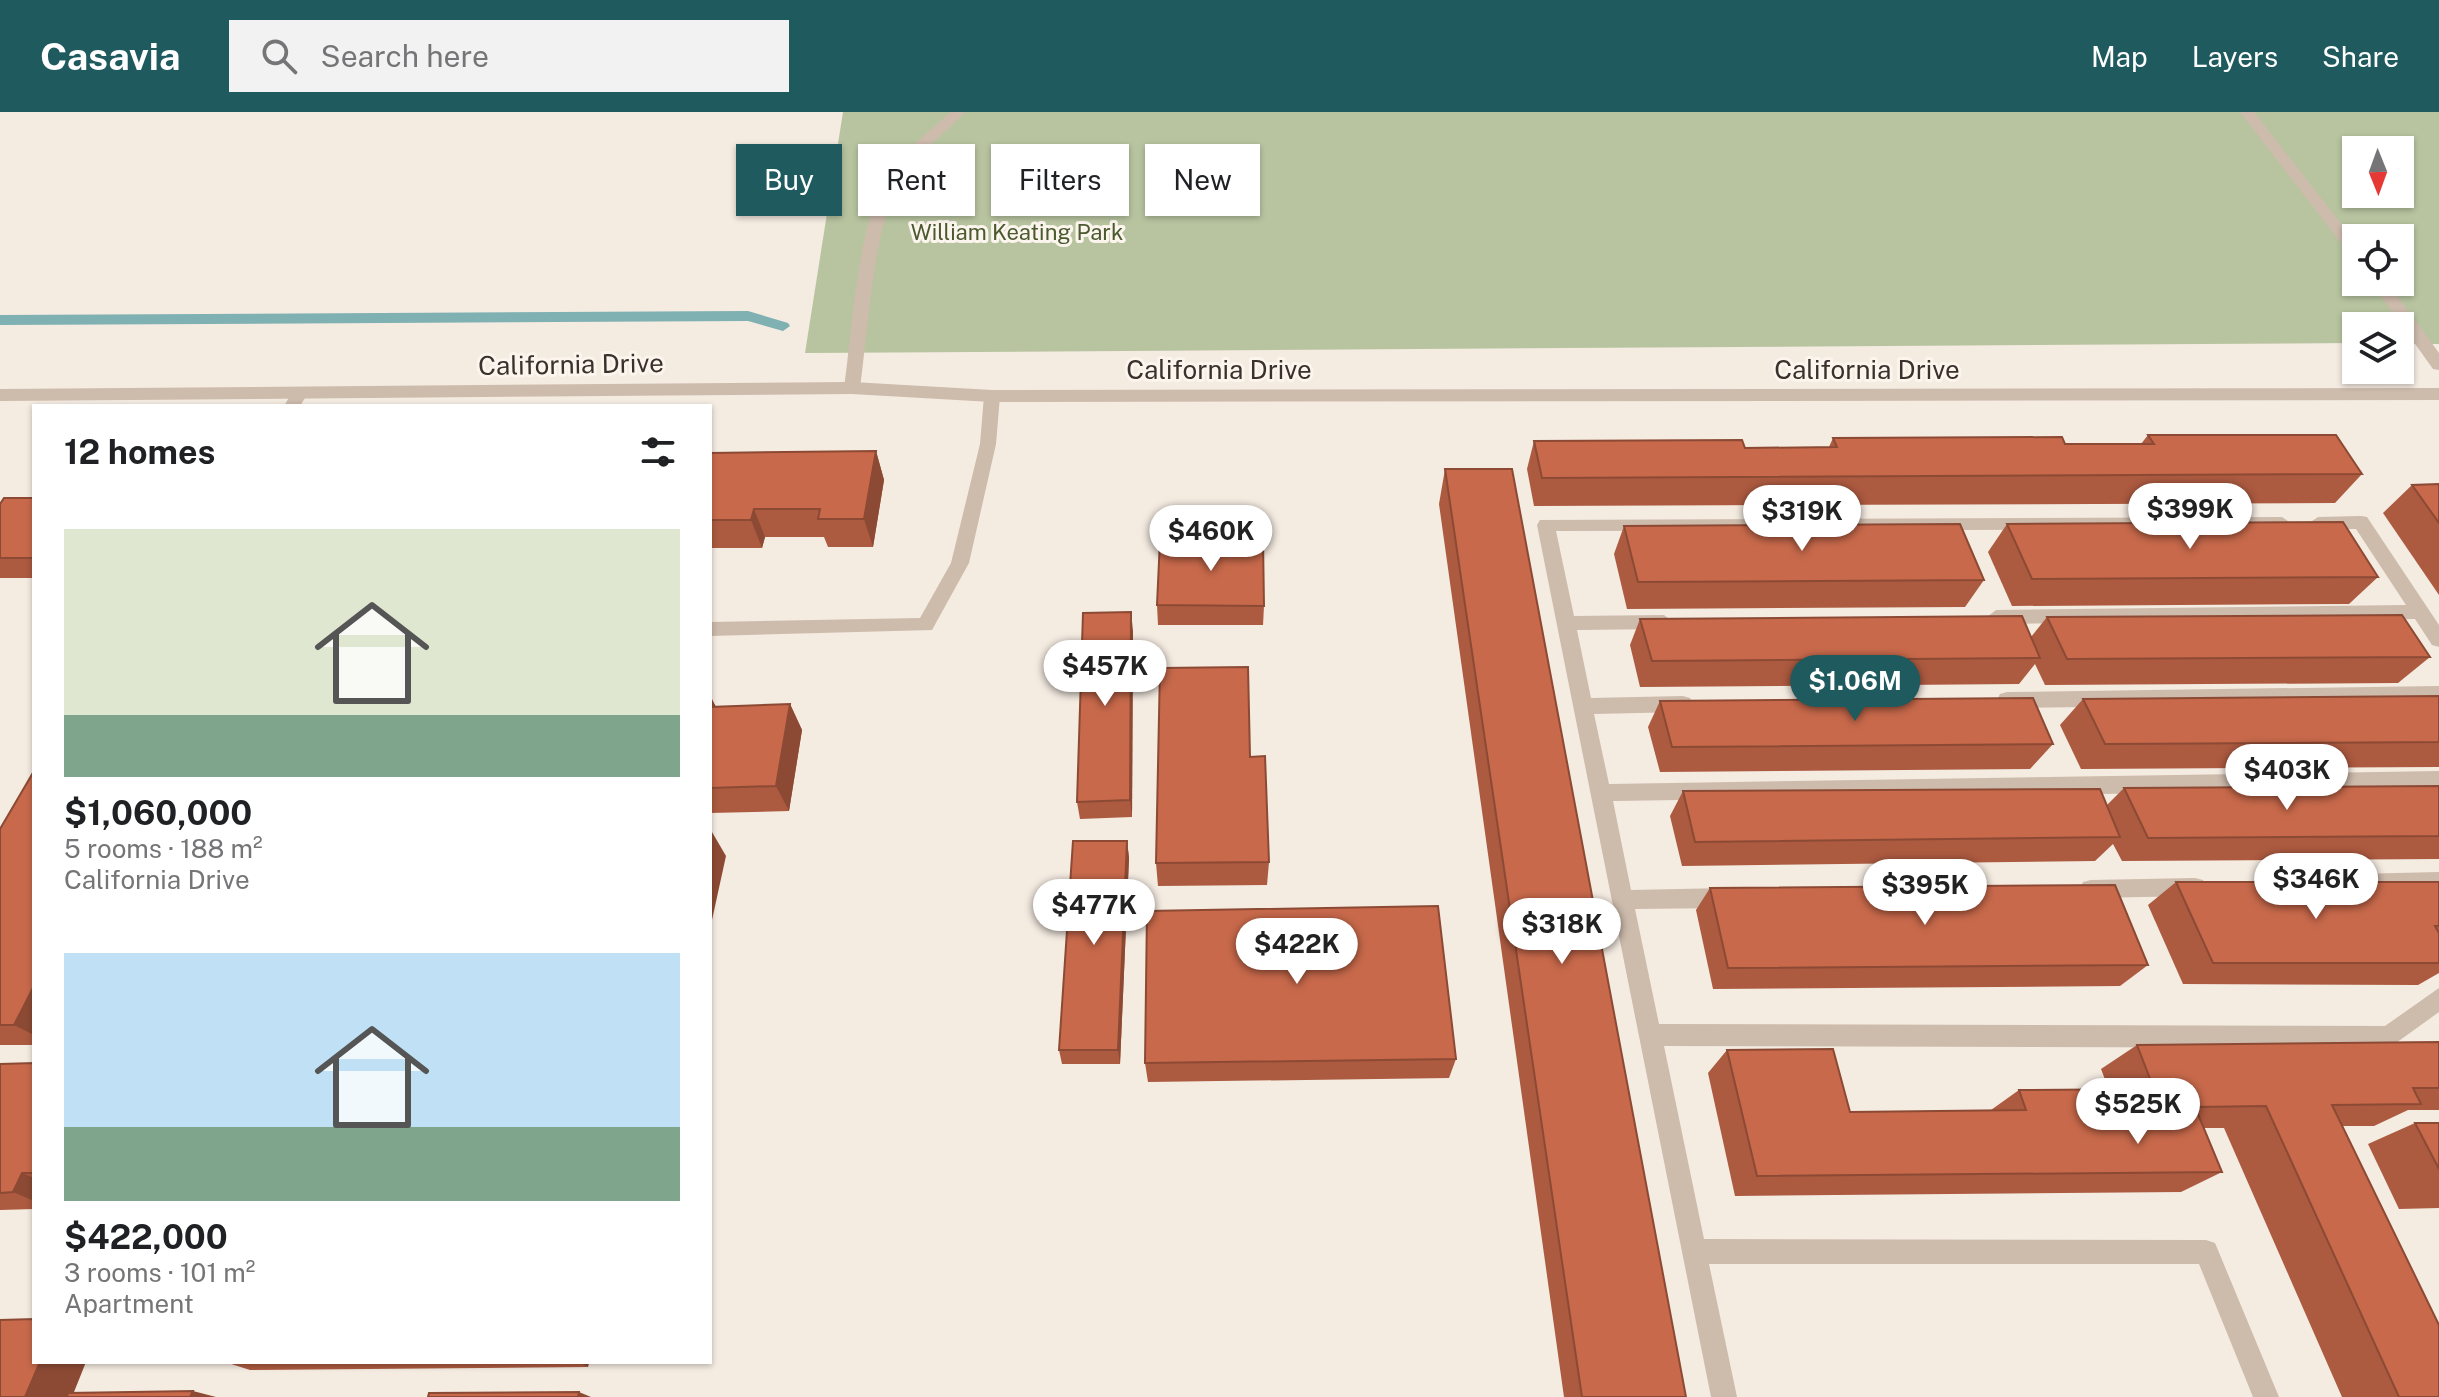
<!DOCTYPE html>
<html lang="en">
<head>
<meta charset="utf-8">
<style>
	:root { --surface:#fff; --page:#f2f2f2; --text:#202124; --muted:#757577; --accent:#1f5a5e }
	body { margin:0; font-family:"Public Sans",sans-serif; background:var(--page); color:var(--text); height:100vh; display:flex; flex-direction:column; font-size:30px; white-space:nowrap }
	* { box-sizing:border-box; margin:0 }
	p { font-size:26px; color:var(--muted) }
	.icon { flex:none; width:44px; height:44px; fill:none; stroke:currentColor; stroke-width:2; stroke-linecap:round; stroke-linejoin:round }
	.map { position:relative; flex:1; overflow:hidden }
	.details { position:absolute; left:32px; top:292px; width:680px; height:960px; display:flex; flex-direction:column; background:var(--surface); border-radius:0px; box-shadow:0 2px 6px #0004 }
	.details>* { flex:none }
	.hud { position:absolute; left:736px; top:32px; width:760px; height:72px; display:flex; gap:16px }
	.needle { width:52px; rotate:179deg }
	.tools { position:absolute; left:2342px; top:24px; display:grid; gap:16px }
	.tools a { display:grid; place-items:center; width:72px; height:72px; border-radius:0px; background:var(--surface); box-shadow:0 2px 6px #0004; font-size:40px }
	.price { position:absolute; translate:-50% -68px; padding:0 18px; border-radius:28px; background:#fff; color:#222; font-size:26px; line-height:52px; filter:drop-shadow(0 2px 4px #0008) }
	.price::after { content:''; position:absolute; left:50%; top:48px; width:24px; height:18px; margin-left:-12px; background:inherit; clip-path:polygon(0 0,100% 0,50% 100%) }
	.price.selected { background:var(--accent); color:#fff }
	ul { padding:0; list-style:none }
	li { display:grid; align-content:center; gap:16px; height:424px; padding:0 32px }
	li span { display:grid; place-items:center; height:248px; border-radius:0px; color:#555 }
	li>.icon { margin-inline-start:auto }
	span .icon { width:144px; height:144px; fill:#fffc; stroke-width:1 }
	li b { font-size:34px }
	h2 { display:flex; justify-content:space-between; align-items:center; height:96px; padding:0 32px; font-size:34px }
	.pill { padding:0 28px; border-radius:0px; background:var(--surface); box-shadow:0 2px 6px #0004; font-size:28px; line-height:72px }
	.pill.selected { background:var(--accent); color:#fff }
	header { display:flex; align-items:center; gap:48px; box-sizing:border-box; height:112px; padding:0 40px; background:var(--accent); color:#fff }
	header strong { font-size:38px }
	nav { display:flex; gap:44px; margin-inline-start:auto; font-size:28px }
	.search { width:560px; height:72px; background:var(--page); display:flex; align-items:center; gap:20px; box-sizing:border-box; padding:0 28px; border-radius:0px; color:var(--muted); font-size:30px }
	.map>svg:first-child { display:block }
</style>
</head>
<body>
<header>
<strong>Casavia</strong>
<div class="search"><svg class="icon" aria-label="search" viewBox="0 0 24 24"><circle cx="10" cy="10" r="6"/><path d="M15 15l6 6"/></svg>Search here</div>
<nav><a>Map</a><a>Layers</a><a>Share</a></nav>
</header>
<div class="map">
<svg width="2439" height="1285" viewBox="0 0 2439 1285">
	<rect width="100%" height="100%" fill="#f4ebe1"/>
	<path fill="#b8c4a0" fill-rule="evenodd" d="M 843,0 L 2439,0 L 2439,232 L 2400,232 L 2400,214 L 2356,214 L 2356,231 L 805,241 ZM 2356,38 L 2400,38 L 2400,82 L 2356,82 ZM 2356,126 L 2400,126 L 2400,170 L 2356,170 Z"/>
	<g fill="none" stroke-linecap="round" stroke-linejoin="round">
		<polygon fill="#7fb0b2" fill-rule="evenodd" points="748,199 788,211 790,214 783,219 748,209 0,213 0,203"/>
		<g fill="#cdbbac" fill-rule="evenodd">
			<path d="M 950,0 L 965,0 C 948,20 924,35 907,56 C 874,97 868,220 860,276 L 852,282 L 846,280 L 844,276 C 853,215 857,97 896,51 C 912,32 933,17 950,0 Z"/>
			<polygon points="2361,404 2367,405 2439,513 2439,535 2432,533 2415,507 1996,512 1987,505 1996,498 2406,493 2356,417 2318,417 2309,411 2318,405"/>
			<polygon points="2282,405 2291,411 2282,417 1556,419 1574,504 1664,503 1673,510 1664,517 1577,518 1591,586 1683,584 1690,586 1693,592 1690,598 1683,600 1594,602 1609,672 2439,659 2439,677 1613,689 1631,778 1727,776 1735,779 1738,786 1735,793 1727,796 1635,797 1659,912 2385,914 2439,876 2439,900 2389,936 1664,934 1704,1127 2206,1128 2215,1131 2279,1285 2253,1285 2199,1152 1709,1152 1737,1285 1711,1285 1537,413 1540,408"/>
			<polygon points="2439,574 2439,590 2007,596 2000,594 1997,588 2000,582 2007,580"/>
			<polygon points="2439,760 2439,778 2355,780 2347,778 2344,771 2347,764 2355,762"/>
			<polygon points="2195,766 2203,768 2206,775 2203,782 2195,784 2091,786 2083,784 2080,777 2083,770 2091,768"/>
		</g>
		<g fill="#cdbbac" fill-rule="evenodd">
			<polygon points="2240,0 2254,0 2356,131 2356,146 2351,144"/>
			<polygon points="2371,170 2387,170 2439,241 2439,258 2433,257"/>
			<polygon points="300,275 308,281 300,294 284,294 294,277"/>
			<polygon points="992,278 1000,284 996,332 969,451 932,518 710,524 710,510 920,506 951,451 980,332 984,284"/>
		</g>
		<polygon fill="#cdbbac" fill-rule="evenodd" points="852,270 992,278 2439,276 2439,288 992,290 852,282 0,289 0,277"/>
	</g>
	<g fill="#ac5a40">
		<polygon points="2148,323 2362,362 2335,391 1534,394 1527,357 1534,329 1745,336 1829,335 1833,326 2065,332 2141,332"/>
		<polygon points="876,339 884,368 873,435 828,435 824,425 765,425 762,436 710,436 710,341"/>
		<polygon points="1445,357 1686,1285 1564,1285 1439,392"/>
		<polygon points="2439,372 2439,483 2383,401 2412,373"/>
		<polygon points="34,386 34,466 0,466 0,392"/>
		<polygon points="2007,412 2378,465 2349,492 2012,494 1988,440"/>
		<polygon points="1624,414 1984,468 1965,495 1627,497 1614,442"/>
		<polygon points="1157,493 1264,494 1263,513 1158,513"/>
		<polygon points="2047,505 2430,545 2398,571 2045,573 2035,552 2019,572 1640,575 1630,533 1640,507 2031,525"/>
		<polygon points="1133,519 1132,705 1080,707 1077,690"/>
		<polygon points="2439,584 2439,655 2081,657 2060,613 2083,587"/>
		<polygon points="710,585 716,595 790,592 802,618 789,699 710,701"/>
		<polygon points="1660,589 2053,632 2030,657 1660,660 1648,615"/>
		<polygon points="1250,645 1269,750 1267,773 1158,774 1156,751"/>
		<polygon points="34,659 34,933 0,933 0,717"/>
		<polygon points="2439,674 2439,747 2122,749 2113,732 2095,749 1682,754 1670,704 1683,679 2107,693 2124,676"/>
		<polygon points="1127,729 1129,746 1120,952 1062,952 1059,938"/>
		<polygon points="2176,770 2439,770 2439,861 2418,873 2183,872 2148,793"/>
		<polygon points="1710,776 2148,853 2120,874 1713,877 1696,798"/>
		<polygon points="2439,930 2439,998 2408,998 2374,1014 2342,1014 2439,1285 2342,1285 2224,1016 2204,1016 2222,1060 2181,1080 1735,1084 1708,961 1727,938 1850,1000 1991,998 2019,978 2109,978 2101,957 2137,933"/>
		<polygon points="1456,947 1449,966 1148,970 1145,951"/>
		<polygon points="34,951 34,1097 0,1098 0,952"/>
		<polygon points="2415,1011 2439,1011 2439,1096 2399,1097 2368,1032"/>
		<polygon points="225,1250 589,1250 588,1255 250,1258"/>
	</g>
	<g fill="#8c4a34">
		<polygon points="876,339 884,368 873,435 864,407"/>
		<polygon points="754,397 765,425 762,436 751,408"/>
		<polygon points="1131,500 1133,519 1132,705 1130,688"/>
		<polygon points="711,585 724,611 710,597"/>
		<polygon points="790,592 802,618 789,699 776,674"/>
		<polygon points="712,720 726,744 710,817 710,728"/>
		<polygon points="1127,729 1129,746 1120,952 1118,938"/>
		<polygon points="34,874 34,923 14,913"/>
		<polygon points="22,1061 34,1066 34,1089 13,1080"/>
		<polygon points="40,1250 86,1250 72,1285 25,1285"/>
		<polygon points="578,1250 589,1250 588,1255"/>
		<polygon points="193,1279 216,1285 190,1285"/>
		<polygon points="579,1280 591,1285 578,1285"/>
	</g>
	<g fill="#c8694b" stroke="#8c4a34" stroke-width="2">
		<polygon points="2148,323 2336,323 2362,362 1542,366 1534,329 1742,328 1745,336 1837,335 1833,326 2062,325 2065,332 2154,332"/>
		<polygon points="876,339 864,407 818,407 820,397 754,397 751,408 710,408 710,341"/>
		<polygon points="1445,357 1512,357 1686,1285 1582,1285"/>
		<polygon points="2439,372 2439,411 2412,373"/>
		<polygon points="4,386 34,386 34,446 0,446 0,392"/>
		<polygon points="2343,410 2378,465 2032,467 2007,412"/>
		<polygon points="1960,412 1984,468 1638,470 1624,414"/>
		<polygon points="1160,428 1263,428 1264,494 1157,493"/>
		<polygon points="1131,500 1130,688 1077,690 1083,501"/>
		<polygon points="2402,503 2430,545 2067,547 2047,505"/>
		<polygon points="2022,504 2040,546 1652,549 1640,507"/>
		<polygon points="1248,555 1250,645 1265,644 1269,750 1156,751 1160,556"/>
		<polygon points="2439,584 2439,630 2105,632 2083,587"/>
		<polygon points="2033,586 2053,632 1672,635 1660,589"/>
		<polygon points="790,592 776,674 710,676 710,595"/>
		<polygon points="34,659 34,874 14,913 0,913 0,717"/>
		<polygon points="2439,674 2439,724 2148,726 2124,676"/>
		<polygon points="2100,677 2120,725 1695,730 1683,679"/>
		<polygon points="1073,729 1127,729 1118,938 1059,938"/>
		<polygon points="2176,770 2439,770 2439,814 2435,814 2439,821 2439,851 2213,851"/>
		<polygon points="2115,773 2148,853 1728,856 1710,776"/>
		<polygon points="1438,794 1456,947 1145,951 1147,799"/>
		<polygon points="2439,930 2439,976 2413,976 2421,992 2332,993 2439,1213 2439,1285 2399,1285 2266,994 2195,995 2222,1060 1757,1064 1727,938 1833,937 1850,1000 2026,998 2019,978 2154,977 2137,933"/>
		<polygon points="34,951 34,1061 22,1061 13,1080 0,1081 0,952"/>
		<polygon points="2415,1011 2439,1011 2439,1057"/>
		<polygon points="34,1207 34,1250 40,1250 25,1285 0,1285 0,1208"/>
		<polygon points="225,1250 290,1250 225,1251"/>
		<polygon points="193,1279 190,1285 67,1285 68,1281"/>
		<polygon points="579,1280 578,1285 428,1285 429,1281"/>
	</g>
	<g text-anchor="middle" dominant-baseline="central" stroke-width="6" stroke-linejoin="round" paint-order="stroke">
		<g font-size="22" fill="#4a5a2e" stroke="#fbf5ee">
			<text x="1017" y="120">William Keating Park</text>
		</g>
		<g font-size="26" fill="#3b302b" stroke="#fbf5ee">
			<text transform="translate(571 252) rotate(-1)">California Drive</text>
			<text x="1219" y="257">California Drive</text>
			<text x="1867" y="257">California Drive</text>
		</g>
	</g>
</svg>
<div class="tools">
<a><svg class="needle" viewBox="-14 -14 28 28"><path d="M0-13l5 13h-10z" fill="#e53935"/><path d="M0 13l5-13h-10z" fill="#757577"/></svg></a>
<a><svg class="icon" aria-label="locate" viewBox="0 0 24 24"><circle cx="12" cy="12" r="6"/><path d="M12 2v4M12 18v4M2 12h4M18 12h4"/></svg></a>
<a><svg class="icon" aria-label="layers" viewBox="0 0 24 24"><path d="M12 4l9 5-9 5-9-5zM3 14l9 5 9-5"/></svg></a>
</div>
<b class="price" style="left:2190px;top:439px">$399K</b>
<b class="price" style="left:1802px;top:441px">$319K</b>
<b class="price" style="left:1211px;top:461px">$460K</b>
<b class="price" style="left:1105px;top:596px">$457K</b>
<b class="price selected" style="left:1855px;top:611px">$1.06M</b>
<b class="price" style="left:2287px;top:700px">$403K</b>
<b class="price" style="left:2316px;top:809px">$346K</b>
<b class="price" style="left:1925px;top:815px">$395K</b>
<b class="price" style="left:1094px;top:835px">$477K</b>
<b class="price" style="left:1562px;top:854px">$318K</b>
<b class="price" style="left:1297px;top:874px">$422K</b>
<b class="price" style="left:2138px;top:1034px">$525K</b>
<div class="hud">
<a class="pill selected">Buy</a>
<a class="pill">Rent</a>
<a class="pill">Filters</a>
<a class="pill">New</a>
</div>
<section class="details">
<h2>12 homes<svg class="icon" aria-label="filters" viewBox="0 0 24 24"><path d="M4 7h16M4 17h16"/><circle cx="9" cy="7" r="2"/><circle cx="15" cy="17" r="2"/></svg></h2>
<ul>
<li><span style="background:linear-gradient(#dfe7d0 75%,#7fa58c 0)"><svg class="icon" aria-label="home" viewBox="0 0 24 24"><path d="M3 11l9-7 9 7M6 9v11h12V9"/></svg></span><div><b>$1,060,000</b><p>5 rooms · 188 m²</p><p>California Drive</p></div></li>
<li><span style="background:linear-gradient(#bfe0f5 70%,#7fa58c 0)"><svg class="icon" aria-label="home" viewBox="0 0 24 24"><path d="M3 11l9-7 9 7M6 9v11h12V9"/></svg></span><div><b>$422,000</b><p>3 rooms · 101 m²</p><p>Apartment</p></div></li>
</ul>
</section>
</div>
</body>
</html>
